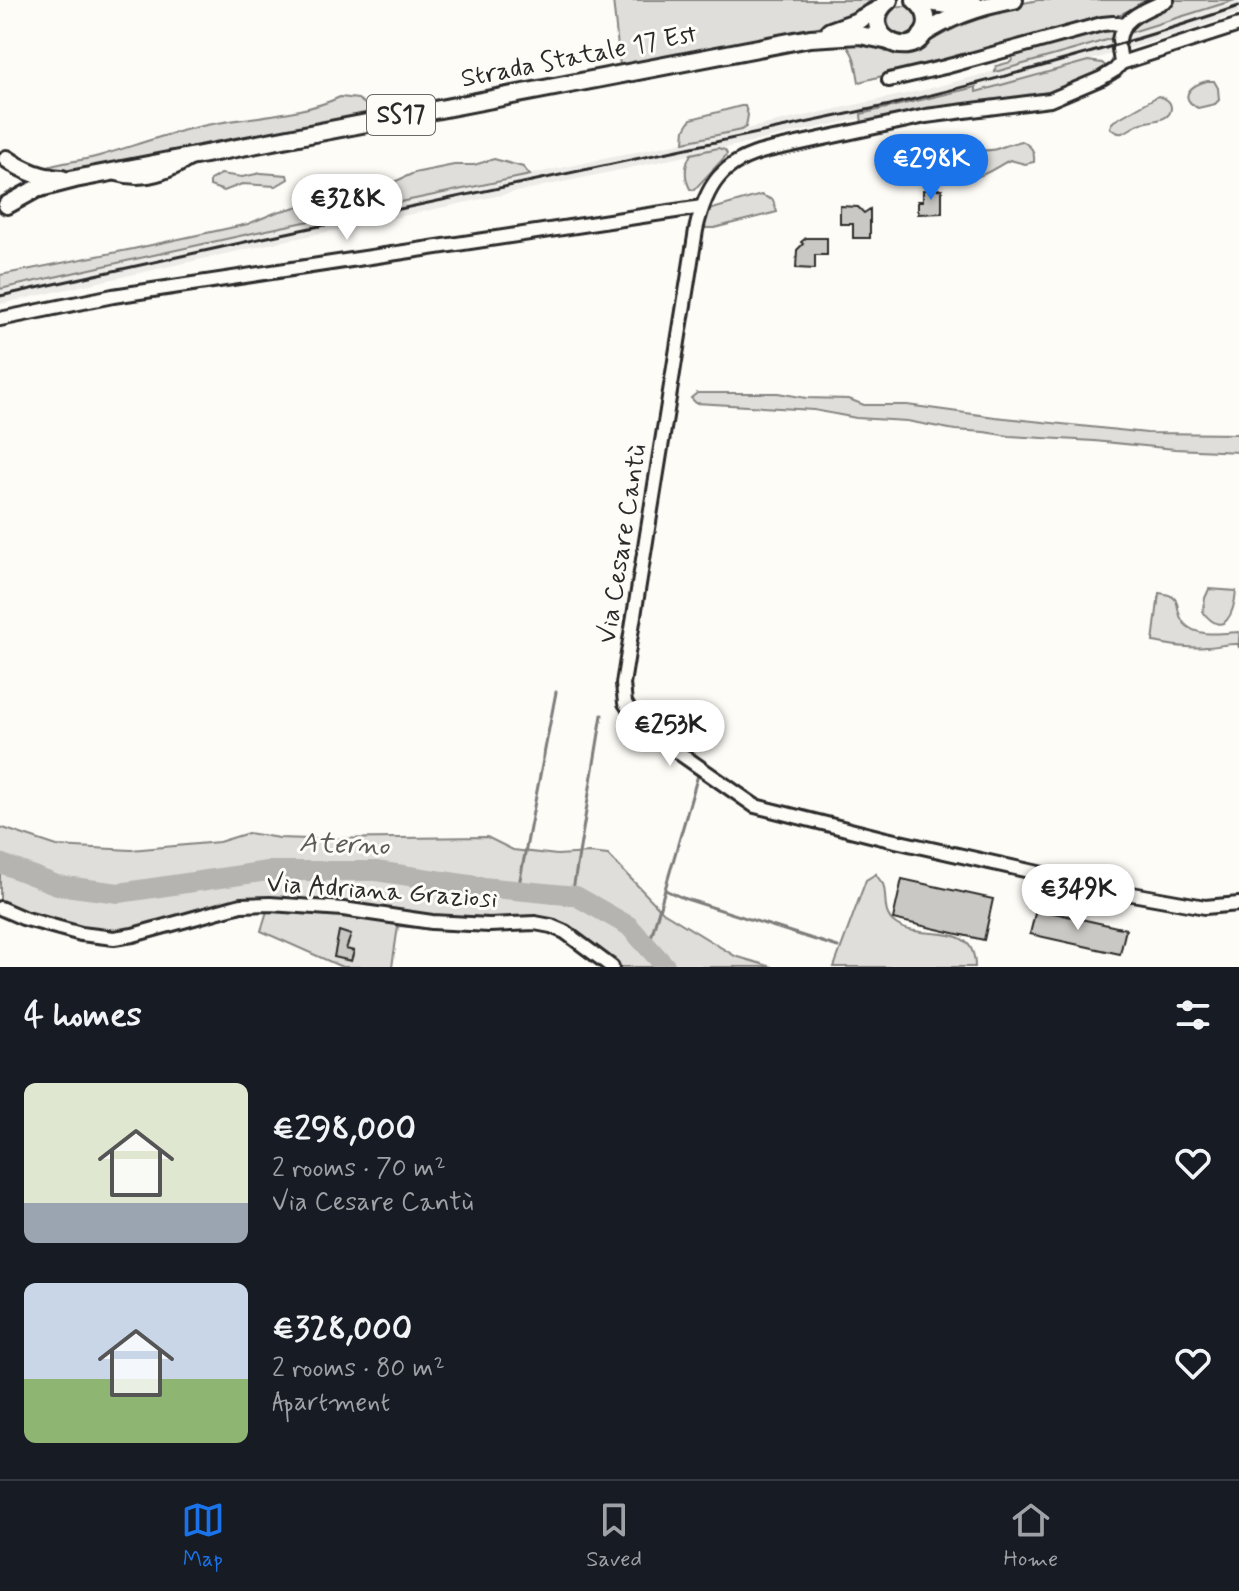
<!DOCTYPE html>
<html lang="en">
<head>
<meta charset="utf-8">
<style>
	:root { --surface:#171b24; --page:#242831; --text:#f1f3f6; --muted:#9ea1a6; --line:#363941; --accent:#1a73e8 }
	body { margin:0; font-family:Mynerve,sans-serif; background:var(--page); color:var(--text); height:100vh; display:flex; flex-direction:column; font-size:30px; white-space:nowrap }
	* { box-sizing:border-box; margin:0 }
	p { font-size:26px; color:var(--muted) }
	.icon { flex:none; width:44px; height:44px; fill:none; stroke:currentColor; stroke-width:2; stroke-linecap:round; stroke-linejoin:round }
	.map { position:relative; height:967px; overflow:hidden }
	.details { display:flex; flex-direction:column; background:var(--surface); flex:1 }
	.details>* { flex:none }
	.price { position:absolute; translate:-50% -68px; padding:0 18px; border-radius:28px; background:#fff; color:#222; font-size:26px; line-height:52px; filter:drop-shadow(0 2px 4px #0008) }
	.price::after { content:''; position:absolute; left:50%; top:48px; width:24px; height:18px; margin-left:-12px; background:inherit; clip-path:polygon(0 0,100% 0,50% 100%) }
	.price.on { background:var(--accent); color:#fff }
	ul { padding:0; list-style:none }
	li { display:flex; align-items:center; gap:24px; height:200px; padding:0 24px }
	li span { display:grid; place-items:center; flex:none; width:224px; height:160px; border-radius:12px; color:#555 }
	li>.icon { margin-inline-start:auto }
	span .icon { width:96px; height:96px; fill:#fffc; stroke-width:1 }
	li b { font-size:34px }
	h2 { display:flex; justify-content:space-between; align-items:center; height:96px; padding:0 24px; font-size:34px }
	.dock { display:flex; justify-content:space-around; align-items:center; height:112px; border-top:2px solid var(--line); background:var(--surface); font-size:22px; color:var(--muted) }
	.dock a { display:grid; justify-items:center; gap:4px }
	.dock .on { color:var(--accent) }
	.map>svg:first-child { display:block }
</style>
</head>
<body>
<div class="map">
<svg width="1239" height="967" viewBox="0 0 1239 967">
	<rect width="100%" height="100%" fill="#fdfcf7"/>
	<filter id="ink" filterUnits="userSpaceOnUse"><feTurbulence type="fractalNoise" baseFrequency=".0125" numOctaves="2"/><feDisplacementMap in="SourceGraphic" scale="16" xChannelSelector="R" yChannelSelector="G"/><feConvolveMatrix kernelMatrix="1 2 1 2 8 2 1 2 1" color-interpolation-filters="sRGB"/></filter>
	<g filter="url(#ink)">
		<polygon fill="#edece8" points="1235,0 1239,0 1239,13 1191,30 1081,63 931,103 771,138 265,245 0,304 0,289 262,231 741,130 928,89 1077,49"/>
		<g fill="#dfdeda" stroke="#858482" stroke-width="2">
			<polygon points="613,0 872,0 842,19 815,28 620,66"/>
			<path d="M 1038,0 L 1151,0 L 1121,14 L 859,82 C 856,67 856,54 844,43 L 865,40 L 886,52 L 906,51 L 975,13 Z"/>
			<polygon points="1171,0 1235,0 1077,49 995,72 996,66 1011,62 1014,53 1130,21"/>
			<circle cx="903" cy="21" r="15"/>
			<polygon points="1088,61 1102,63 1108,68 1094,77 1055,94 862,126 861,114 976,87 976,92"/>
			<path d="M 1207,81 L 1214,81 L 1218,88 L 1219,100 L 1215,104 L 1198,108 C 1177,97 1191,85 1207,81 Z"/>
			<path d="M 1158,96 C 1164,98 1171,100 1171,108 C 1171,122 1149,120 1139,124 C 1134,126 1127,132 1122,133 C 1117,134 1114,131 1110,128 L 1111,124 L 1114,121 Z"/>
			<path d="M 340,97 L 358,99 L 377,113 L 86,169 L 62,172 L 39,170 C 61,161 78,162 99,156 C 140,144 176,130 218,123 C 257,116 304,114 340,97 Z"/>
			<polygon points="741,106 745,106 748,115 746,127 741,130 684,142 685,129 691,119"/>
			<path d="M 1022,141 C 1032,147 1035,151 1034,162 L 1025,164 L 1010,160 C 999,165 987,175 975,177 L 964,170 L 950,172 L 945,166 L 945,159 C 959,144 979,154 996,149 C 1005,146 1013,143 1022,141 Z"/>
			<path d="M 718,148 L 725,150 L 727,154 L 724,158 L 694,190 L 690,189 C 684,177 684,166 691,154 Z"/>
			<polygon points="494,159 523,167 530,175 262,231 0,289 0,275 133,249 248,224 277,212 320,201 341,198 367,189 394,182 414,173 454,165 474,165"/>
			<polygon points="261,173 287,175 288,179 276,186 242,184 224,191 210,186 210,180 221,174 242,177"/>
			<polygon points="761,195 773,200 777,212 714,228 699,228 702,212"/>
			<polygon points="697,393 778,393 806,398 849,399 864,405 907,405 995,417 1147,433 1239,434 1239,452 1175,449 1094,441 1009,436 984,432 955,430 907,421 856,418 814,410 696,403 691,398"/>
			<path d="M 1209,589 L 1236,591 C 1234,612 1225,640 1203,612 L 1205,598 Z"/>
			<path d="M 1159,593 C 1186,596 1172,608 1184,623 C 1196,638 1223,633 1239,632 L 1239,648 L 1238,644 C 1228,643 1217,647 1206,647 C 1188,649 1171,645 1153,642 Z"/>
			<polygon points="0,827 57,846 131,850 219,842 248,833 279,838 309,839 487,837 513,850 557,855 590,853 608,855 663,912 735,956 772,967 605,967 558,935 546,931 534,929 498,932 453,931 398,926 392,967 342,967 261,931 267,911 246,911 231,914 135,942 113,943 80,939 28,927 0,915"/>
			<path d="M 876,874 C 876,875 882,883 883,884 C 888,898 881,914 896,924 C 923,943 975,918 975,967 L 834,967 L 866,880 Z"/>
		</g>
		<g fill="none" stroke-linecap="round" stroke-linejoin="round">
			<g stroke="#7e7d7b" stroke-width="3">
				<polyline points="518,890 556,692"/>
				<polyline points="665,890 683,898 838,947"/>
				<polyline points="572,896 602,715"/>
				<polyline points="648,948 698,775"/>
			</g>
			<polyline stroke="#b5b4b1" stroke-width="20" points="0,863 57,885 119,893 267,871 376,871 483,887 576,896 629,926 666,967"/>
		</g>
		<g fill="#c9c8c4" stroke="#2b2b2b" stroke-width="2">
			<polygon points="942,189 942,213 918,214 918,201 923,201 923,190"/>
			<polygon points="840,206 858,207 864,213 870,209 870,238 853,238 853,224 840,224"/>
			<polygon points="806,238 827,238 827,255 815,255 815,269 796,268 797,250 803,244 801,242"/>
			<polygon points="902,879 993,899 984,940 893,919"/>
			<polygon points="1036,909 1126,929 1120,954 1030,934"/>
			<polygon points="339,931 351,935 346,949 354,951 351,961 334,957"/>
		</g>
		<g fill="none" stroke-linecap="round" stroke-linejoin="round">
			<g stroke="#2b2b2b" stroke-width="18">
				<g id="minor">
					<path d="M 1119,40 C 1122,16 1147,10 1167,0"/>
					<path d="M 1119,49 L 1121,63 L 1115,70 L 1102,78 L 1050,100 L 926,116 L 769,150 C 722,161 706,185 696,230 L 623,684 L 625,703 L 631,712 L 672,748 L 755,806 L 882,838 L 1132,894 L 1205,907 L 1239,904"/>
					<polyline points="1121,63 1239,25"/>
					<polyline points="889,80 945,67 1102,24 1113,23 1123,25"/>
					<path d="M 117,174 C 143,182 168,173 190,159"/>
					<polyline points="0,319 113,296 702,207"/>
					<polyline points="0,908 23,918 81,934 114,938 133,935 241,905 270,904 343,909 432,922 489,925 535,923 551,926 565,932 612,967"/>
				</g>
			</g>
			<g stroke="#2b2b2b" stroke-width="22">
				<g id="major">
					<path d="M 889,0 C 851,30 913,68 926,28 C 929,16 924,8 915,0"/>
					<polyline points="916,0 948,5 974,5"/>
					<polyline points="830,31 855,22 881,8"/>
					<path d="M 922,35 C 950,16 981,6 1014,0"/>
					<path d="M 7,159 C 24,171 41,178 62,179"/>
					<polyline points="7,205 36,189 75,179 810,38 860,35 889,41"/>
				</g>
			</g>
			<use href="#minor" stroke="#fdfcf7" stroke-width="12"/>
			<use href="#major" stroke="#fdfcf7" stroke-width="16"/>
			<path stroke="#2b2b2b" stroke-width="3" d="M 0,296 L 263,238 L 890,105 C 1008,77 1124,45 1239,6"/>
		</g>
	</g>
	<g text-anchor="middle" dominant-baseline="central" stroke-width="6" stroke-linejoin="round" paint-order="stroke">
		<rect fill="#fdfcf7" stroke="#6a6a68" stroke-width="2" x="367" y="95" width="68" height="40" rx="6"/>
		<g font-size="24" font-weight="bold" fill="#2b2b2b">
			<text x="401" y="115">SS17</text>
		</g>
		<g font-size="26" fill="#2b2b2b" stroke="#fdfcf7">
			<text transform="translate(579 57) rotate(-11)">Strada Statale 17 Est</text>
			<text transform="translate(623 544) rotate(-81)">Via Cesare Cantù</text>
			<text transform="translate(382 892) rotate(4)">Via Adriana Graziosi</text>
		</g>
		<g font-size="28" font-style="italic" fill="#5b5b5a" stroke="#fdfcf7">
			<text transform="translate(344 845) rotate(2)">Aterno</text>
		</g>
	</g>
</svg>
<b class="price on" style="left:931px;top:202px">€298K</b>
<b class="price" style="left:347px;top:242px">€328K</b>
<b class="price" style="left:670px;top:768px">€253K</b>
<b class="price" style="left:1078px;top:932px">€349K</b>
</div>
<section class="details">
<h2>4 homes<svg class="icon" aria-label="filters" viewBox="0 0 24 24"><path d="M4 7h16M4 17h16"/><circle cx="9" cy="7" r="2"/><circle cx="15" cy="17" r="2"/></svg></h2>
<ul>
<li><span style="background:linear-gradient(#dfe7d0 75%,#9aa5b1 0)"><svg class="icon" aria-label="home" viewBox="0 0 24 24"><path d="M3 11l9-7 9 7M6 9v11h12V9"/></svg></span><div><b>€298,000</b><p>2 rooms · 70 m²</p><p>Via Cesare Cantù</p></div><svg class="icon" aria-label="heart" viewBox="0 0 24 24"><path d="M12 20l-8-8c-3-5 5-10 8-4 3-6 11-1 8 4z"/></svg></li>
<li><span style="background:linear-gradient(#c9d6e8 60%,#8fb573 0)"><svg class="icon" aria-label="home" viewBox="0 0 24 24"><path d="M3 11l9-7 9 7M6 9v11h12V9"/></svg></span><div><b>€328,000</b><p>2 rooms · 80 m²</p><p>Apartment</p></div><svg class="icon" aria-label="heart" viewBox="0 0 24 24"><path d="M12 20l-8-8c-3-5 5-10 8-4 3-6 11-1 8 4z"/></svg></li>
</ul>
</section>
<nav class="dock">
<a class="on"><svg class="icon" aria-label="map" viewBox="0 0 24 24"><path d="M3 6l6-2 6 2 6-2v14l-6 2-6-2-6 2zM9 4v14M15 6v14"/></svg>Map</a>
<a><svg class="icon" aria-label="saved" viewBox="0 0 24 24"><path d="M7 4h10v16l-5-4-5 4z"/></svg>Saved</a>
<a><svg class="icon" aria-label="home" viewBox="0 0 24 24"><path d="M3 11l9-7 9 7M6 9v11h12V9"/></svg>Home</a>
</nav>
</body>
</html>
